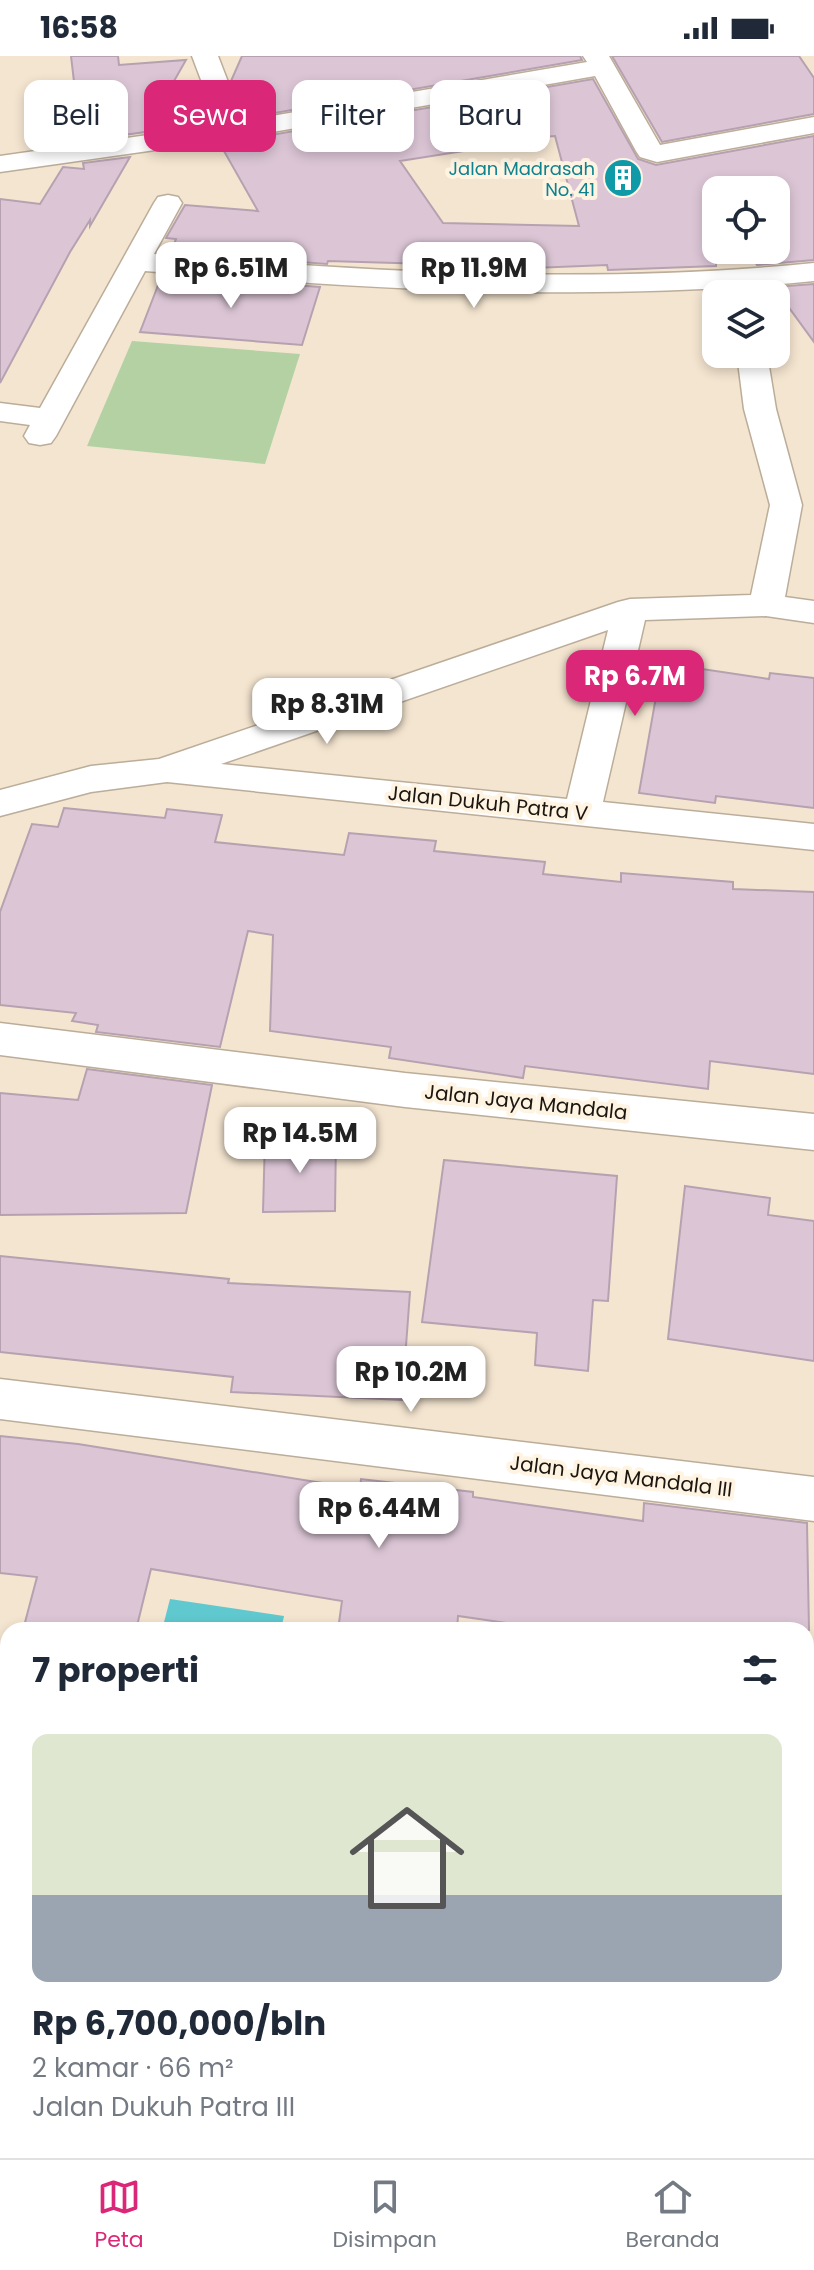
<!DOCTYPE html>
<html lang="id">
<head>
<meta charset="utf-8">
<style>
	:root { --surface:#fff; --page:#f6f6f7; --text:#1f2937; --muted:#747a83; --line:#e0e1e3; --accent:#db2777 }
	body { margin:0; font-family:Poppins,sans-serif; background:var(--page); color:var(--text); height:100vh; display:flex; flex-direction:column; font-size:30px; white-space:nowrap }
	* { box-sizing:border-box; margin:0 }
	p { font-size:26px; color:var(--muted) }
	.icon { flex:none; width:44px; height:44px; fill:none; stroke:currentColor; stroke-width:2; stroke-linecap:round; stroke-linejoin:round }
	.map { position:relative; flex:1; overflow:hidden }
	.drawer { position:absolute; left:0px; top:1566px; width:814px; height:536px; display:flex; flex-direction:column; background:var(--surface); border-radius:24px 24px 0 0; box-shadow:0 4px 12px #0003 }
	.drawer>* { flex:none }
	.banner { position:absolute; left:24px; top:24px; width:766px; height:72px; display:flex; gap:16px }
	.tools { position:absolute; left:702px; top:120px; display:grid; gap:16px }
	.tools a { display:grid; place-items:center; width:88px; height:88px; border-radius:16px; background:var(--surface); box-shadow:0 4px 12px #0003; font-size:40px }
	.price { position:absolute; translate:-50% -68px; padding:0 18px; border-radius:16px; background:#fff; color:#222; font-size:26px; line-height:52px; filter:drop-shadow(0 2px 4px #0008) }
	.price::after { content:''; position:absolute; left:50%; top:48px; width:24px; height:18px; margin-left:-12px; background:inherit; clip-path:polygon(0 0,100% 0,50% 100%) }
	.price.on { background:var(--accent); color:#fff }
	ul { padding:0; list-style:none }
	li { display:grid; align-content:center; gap:16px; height:424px; padding:0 32px }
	li span { display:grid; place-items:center; height:248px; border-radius:16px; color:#555 }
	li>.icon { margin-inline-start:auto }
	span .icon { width:144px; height:144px; fill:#fffc; stroke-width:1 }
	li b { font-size:34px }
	h2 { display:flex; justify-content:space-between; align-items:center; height:96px; padding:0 32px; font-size:34px }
	.pill { padding:0 28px; border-radius:16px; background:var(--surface); box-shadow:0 4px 12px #0003; font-size:28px; line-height:72px }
	.pill.on { background:var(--accent); color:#fff }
	.status { display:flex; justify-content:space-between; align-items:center; height:56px; padding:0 40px; background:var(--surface); direction:ltr }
	.status svg { height:22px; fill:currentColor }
	.dock { display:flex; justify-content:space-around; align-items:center; height:112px; border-top:2px solid var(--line); background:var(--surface); font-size:22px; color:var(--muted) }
	.dock a { display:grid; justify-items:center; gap:4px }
	.dock .on { color:var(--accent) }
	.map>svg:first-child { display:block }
</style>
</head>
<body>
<div class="status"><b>16:58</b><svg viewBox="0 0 49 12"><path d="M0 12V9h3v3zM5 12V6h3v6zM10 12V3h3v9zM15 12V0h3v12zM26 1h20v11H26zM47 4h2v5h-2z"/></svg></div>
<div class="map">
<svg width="814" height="2102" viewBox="0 0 814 2102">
	<rect width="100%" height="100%" fill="#f4e5d0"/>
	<polygon fill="#b3d1a3" points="132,285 300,298 265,408 87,390"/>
	<polygon fill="#60c9cf" points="170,1543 284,1560 281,1574 162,1574"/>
	<g fill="#dcc6d6" stroke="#b6a1b1" stroke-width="2" fill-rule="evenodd">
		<polygon points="71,0 118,0 119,9 186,4 145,76 81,85"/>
		<polygon points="242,0 580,0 582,4 245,62 231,25"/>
		<polygon points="612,0 799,0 814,22 814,58 662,86"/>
		<path d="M 593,23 L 638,103 L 656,109 L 814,80 L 814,204 L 757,209 L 747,194 L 776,194 L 776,134 L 716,134 L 716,210 L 608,214 L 607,209 L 484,214 L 429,213 L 429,208 L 328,205 L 327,208 L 171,196 L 176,183 L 166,182 L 185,149 L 258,155 L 220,88 ZM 555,80 L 579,170 L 443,167 L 400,105 L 470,94 L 465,86 Z"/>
		<polygon points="130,101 90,170 90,164 70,196 0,327 0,143 40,148 63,111 84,113 83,107"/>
		<polygon points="162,219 229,224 320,231 302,289 140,276"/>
		<polygon points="814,228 814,286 774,231"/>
		<polygon points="662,607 769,623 770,617 814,622 814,752 716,740 715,747 639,737"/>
		<polygon points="64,752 165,762 167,753 222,759 215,786 344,799 349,777 436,785 434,795 545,806 543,818 621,826 621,817 733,826 733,833 814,836 814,1018 710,1005 708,1033 525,1010 523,1022 389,1002 391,991 270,975 273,879 248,875 220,991 96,976 98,969 72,965 76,957 0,949 0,856 32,768 58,771"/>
		<polygon points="87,1013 212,1029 186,1157 0,1159 0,1037 78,1044"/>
		<polygon points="336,1081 335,1155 263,1156 265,1082"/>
		<polygon points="444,1104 617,1120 608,1245 593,1244 588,1315 535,1309 537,1277 422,1266"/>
		<polygon points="685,1130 770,1142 768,1159 814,1165 814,1305 668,1283"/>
		<polygon points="0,1200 229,1223 228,1227 410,1236 402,1344 231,1336 233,1321 0,1296"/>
		<polygon points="0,1380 78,1388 360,1433 361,1423 473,1436 473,1441 643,1465 644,1447 807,1467 809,1574 556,1574 458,1560 457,1574 338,1574 342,1545 151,1513 136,1574 23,1574 37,1521 0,1517"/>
	</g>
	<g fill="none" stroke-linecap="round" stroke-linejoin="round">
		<g stroke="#bbad99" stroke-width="3">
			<g id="street">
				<polygon points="192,0 218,0 243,65 587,6 583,0 609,0 660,89 814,61 814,77 657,106 640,101 636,95 595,20 233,83 0,116 0,100 218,69"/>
				<path d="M 168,139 L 178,141 L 182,147 L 154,198 C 375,216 593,229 814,207 L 814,225 C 589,247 370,233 145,215 L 56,380 L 51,387 L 40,389 L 29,387 L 24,380 L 30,369 L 0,365 L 0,347 L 40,352 L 154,147 L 158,141 Z"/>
				<path d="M 737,298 L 767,298 L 776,353 L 802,449 L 785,541 L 814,545 L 814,567 L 766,560 L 645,564 L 603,746 L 814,768 L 814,794 L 167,726 L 91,736 L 0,760 L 0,734 L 91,710 L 159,703 L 618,546 L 630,543 L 751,539 L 770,449 L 744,353 ZM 608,574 L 567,743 L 221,708 Z"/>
				<polygon points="0,1323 814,1421 814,1465 0,1363"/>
				<polygon points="806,1854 814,1855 814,1911 806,1910"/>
			</g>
		</g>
		<g stroke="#bbad99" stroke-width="3">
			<polygon id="secondary" points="0,967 405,1017 814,1058 814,1094 405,1051 0,999"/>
		</g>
		<use href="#street" fill="#fff" fill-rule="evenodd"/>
		<use href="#secondary" fill="#fff" fill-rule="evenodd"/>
	</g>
	<defs>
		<g id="building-disc" transform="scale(2)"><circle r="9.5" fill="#0f9aa8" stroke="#fff3e2"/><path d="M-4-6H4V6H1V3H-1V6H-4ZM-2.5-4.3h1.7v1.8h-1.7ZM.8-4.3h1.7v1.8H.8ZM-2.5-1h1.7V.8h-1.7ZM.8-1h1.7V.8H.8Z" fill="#fff"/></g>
	</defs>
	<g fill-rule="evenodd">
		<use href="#building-disc" x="623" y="122"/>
	</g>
	<g text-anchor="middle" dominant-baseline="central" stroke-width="8" stroke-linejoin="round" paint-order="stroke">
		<g font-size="18" fill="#0d838f" stroke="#fff3e2" text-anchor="end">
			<text x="595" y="112">Jalan Madrasah<tspan x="595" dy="21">No. 41</tspan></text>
		</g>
		<g font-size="20" fill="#1b160f" stroke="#fff3e2">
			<text transform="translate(488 747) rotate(6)">Jalan Dukuh Patra V</text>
			<text transform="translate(526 1046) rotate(6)">Jalan Jaya Mandala</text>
			<text transform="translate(621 1420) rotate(7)">Jalan Jaya Mandala III</text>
		</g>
	</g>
</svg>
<div class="tools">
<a><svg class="icon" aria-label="locate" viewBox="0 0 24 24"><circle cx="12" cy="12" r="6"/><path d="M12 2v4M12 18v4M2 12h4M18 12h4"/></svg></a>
<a><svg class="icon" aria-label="layers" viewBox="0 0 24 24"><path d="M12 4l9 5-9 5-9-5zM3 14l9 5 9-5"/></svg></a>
</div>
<b class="price" style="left:231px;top:254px">Rp 6.51M</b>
<b class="price" style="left:474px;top:254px">Rp 11.9M</b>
<b class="price on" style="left:635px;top:662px">Rp 6.7M</b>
<b class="price" style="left:327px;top:690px">Rp 8.31M</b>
<b class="price" style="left:300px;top:1119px">Rp 14.5M</b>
<b class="price" style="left:411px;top:1358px">Rp 10.2M</b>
<b class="price" style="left:379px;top:1494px">Rp 6.44M</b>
<div class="banner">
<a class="pill">Beli</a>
<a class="pill on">Sewa</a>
<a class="pill">Filter</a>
<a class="pill">Baru</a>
</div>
<section class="drawer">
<h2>7 properti<svg class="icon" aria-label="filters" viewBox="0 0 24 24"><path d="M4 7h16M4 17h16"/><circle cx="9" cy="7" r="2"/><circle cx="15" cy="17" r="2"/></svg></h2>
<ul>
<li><span style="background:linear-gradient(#dfe7d0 65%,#9aa5b1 0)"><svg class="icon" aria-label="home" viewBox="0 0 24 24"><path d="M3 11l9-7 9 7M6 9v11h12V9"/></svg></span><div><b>Rp 6,700,000/bln</b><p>2 kamar · 66 m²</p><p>Jalan Dukuh Patra III</p></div></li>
</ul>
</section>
</div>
<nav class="dock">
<a class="on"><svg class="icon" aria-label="map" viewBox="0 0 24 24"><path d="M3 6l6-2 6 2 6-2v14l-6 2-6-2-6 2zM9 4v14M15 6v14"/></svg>Peta</a>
<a><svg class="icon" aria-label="saved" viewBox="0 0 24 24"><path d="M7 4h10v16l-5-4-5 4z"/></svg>Disimpan</a>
<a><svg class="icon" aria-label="home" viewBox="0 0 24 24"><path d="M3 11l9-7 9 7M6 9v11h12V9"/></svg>Beranda</a>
</nav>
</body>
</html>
